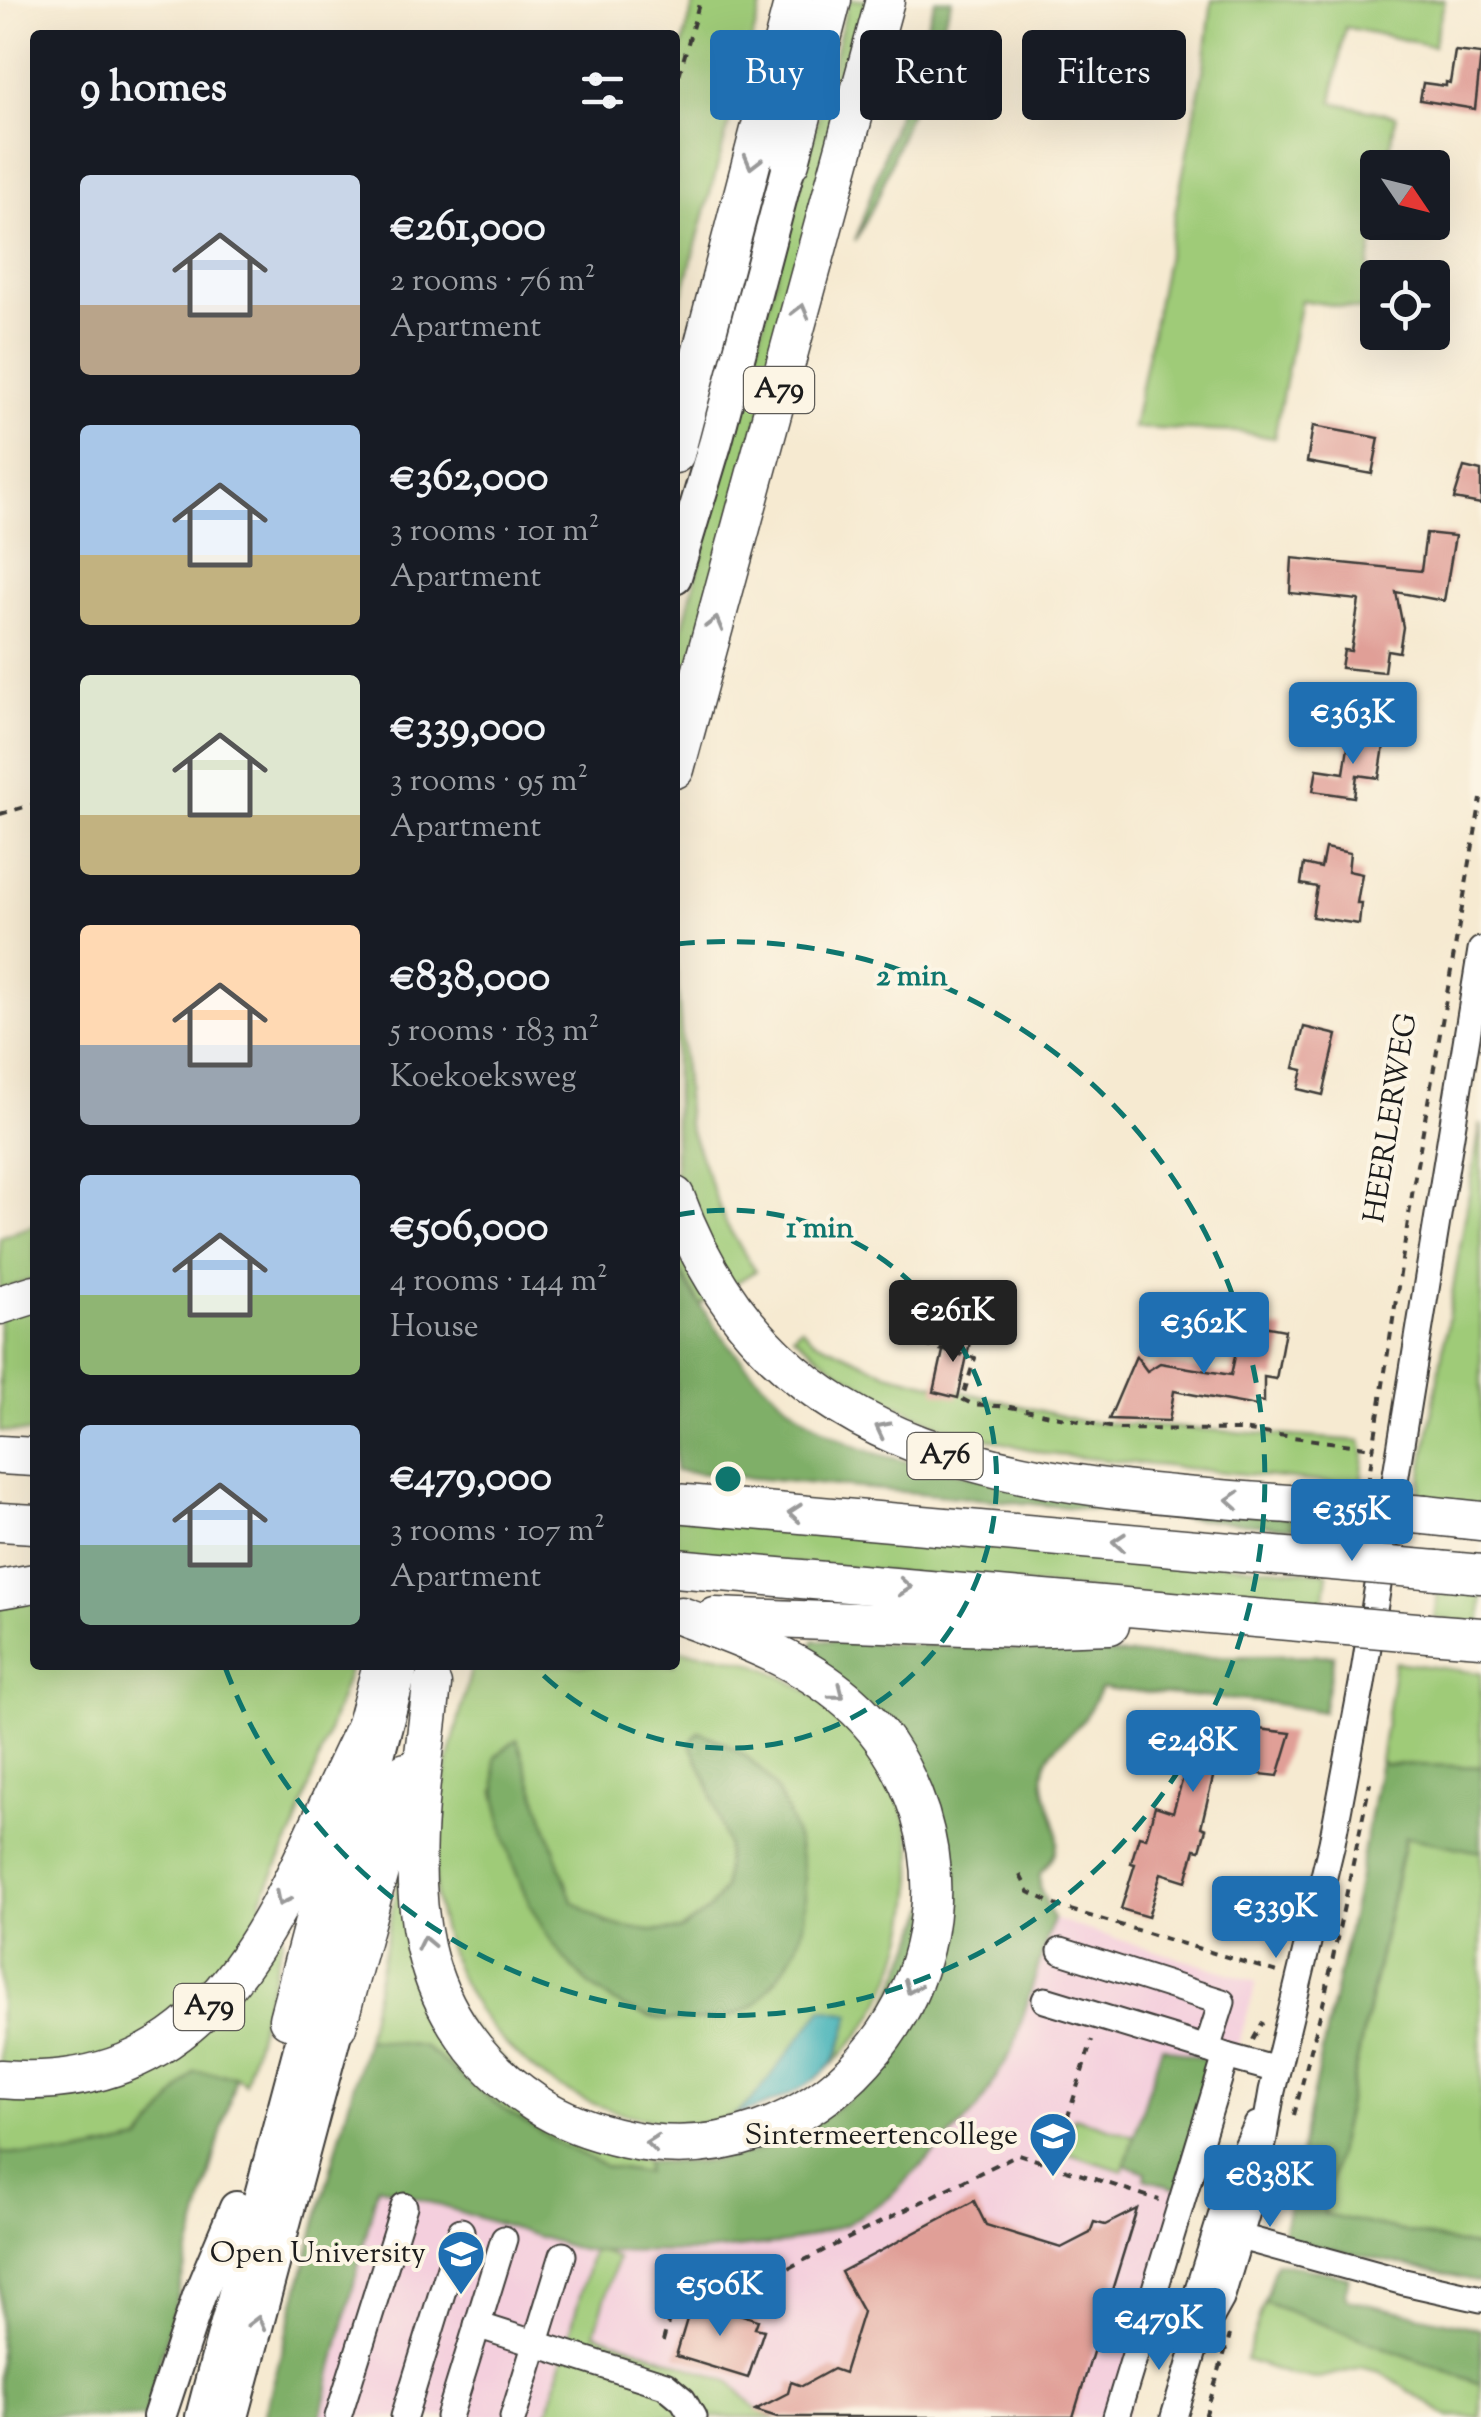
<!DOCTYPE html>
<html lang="en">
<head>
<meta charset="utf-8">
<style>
	:root { --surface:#171b24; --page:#242831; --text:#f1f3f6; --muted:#9ea1a6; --accent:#1f6fb2 }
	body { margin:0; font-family:"Sorts Mill Goudy",serif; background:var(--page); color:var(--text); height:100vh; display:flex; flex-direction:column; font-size:38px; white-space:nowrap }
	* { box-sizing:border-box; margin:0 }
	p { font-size:32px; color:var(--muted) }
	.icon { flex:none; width:55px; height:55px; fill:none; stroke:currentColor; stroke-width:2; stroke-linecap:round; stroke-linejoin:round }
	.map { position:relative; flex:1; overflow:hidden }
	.panel { position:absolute; left:30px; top:30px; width:650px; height:1640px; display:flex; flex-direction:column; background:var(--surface); border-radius:10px; box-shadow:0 10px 40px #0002 }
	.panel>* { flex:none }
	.top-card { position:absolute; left:710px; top:30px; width:620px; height:90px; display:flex; gap:20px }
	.needle { width:65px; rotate:125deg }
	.tools { position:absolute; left:1360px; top:150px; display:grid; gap:20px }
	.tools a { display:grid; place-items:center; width:90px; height:90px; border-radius:10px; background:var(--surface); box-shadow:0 10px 40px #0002; font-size:50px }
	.price { position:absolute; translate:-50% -85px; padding:0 22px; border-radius:10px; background:var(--accent); color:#fff; font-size:32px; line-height:65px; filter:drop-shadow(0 2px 5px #0008) }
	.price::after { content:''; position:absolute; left:50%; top:60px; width:30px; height:22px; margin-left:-15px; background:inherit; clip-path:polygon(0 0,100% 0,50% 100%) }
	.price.active { background:#222; color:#fff }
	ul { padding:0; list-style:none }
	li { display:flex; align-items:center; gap:30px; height:250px; padding:0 50px }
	li span { display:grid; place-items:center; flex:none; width:280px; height:200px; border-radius:10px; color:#555 }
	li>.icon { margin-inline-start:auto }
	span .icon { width:120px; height:120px; fill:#fffc; stroke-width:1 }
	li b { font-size:42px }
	h2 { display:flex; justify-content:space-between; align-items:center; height:120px; padding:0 50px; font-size:42px }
	.pill { padding:0 35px; border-radius:10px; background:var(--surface); box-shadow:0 10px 40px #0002; font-size:35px; line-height:90px }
	.pill.active { background:var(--accent); color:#fff }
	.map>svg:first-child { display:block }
</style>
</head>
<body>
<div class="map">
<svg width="1481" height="2417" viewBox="0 0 1481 2417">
	<rect width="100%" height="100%" fill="#fcf5e5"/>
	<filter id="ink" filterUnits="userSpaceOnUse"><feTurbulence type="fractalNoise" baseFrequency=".01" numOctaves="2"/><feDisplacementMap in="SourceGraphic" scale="20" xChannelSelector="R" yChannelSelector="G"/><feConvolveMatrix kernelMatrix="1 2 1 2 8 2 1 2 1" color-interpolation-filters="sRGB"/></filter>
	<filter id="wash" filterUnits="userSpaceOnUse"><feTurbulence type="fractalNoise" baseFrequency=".0048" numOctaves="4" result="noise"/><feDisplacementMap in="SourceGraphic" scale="40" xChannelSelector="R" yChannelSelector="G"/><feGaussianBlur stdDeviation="2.25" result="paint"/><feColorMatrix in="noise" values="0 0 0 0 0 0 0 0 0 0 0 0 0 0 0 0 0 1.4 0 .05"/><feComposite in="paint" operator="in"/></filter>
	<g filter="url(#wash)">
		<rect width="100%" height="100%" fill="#f6ead1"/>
		<polygon fill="#f4cfdd" points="1053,1919 1257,1982 1125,2417 321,2417 378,2185 584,2251 699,2252 889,2198 977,2110 1013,2049"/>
		<g fill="#9fcb78" stroke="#5e744a" stroke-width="2.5" fill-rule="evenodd">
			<polygon points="695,0 763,0 675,321 675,72"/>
			<polygon points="849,0 872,0 675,731 675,656"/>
			<polygon points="1212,0 1445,0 1433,46 1345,27 1332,102 1396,116 1387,167 1378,168 1377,220 1361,310 1301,300 1274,438 1239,432 1133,428 1204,66"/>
			<polygon points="675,950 688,1124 725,1222 755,1271 700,1305 675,1262"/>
			<polygon points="1481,1123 1481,1505 1418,1500 1425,1455"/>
			<polygon points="35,1225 35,1279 0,1290 0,1237"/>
			<polygon points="35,1305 35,1433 0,1431 0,1315"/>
			<polygon points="801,1327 812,1339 887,1373 1082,1421 1361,1441 1364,1454 1361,1486 1047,1454 941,1426 894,1404 836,1369 793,1335"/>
			<polygon points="675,1516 1328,1573 1323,1611 675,1553"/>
			<polygon points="1439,1586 1481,1589 1481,1624 1434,1619"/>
			<polygon points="0,1591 35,1591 35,1665 351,1665 295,1829 261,1900 283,1938 245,2083 236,2076 194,2072 141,2141 64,2157 0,2153"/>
			<path d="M 675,1650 C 702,1653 731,1655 757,1665 C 822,1690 892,1756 908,1826 C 922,1885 905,1959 876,2011 C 865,2031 848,2047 833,2064 L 778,2067 C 765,2084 751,2108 731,2116 C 705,2127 675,2124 648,2119 C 545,2101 468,2029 442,1928 C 419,1841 453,1750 472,1665 L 675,1665 ZM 699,1732 L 724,1742 L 765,1774 L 715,2020 L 530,1905 L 509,1849 L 494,1789 C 515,1814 546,1844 561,1872 C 566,1880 567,1893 572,1901 C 590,1923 652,1938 679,1930 C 695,1925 718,1905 724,1889 C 740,1848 707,1781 690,1743 Z"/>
			<polygon points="1395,1662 1481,1673 1481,1767 1385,1764 1380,1761"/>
			<polygon points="1406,1836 1481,1852 1481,2248 1324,2214"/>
			<polygon points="404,1851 426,1981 587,2145 620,2157 646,2161 646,2173 607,2167 556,2142 496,2104 423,2046 366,2039"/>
			<polygon points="1074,2117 1134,2136 1123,2171 1063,2152"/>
			<polygon points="593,2248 617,2258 595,2333 729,2381 757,2409 778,2417 547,2417"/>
			<polygon points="1264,2302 1481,2384 1481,2417 1449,2417 1380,2372 1362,2368 1318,2378 1291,2375 1246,2360"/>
		</g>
		<g fill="#7faf68" stroke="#4e6642" stroke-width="2.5">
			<polygon points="935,0 952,0 879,195 855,242"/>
			<path d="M 675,1262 C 712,1332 767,1400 838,1438 C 872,1456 910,1462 947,1470 C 1068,1498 1193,1505 1316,1520 L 1315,1530 L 675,1471 Z"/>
			<path d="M 814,1640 L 1178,1657 L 1334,1655 L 1323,1712 L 1270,1703 L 1101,1688 C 1094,1700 1090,1712 1081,1722 C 1068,1738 1047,1748 1044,1771 C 1039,1808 1080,1835 1040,1873 L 1040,1888 L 1053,1919 L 1013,2049 L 977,2110 L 889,2198 L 847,2224 L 787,2243 L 699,2252 L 584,2251 L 378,2186 L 321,2417 L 264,2417 L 366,2039 L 423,2046 L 496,2104 L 556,2142 L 607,2167 L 646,2173 L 646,2161 L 701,2162 L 755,2152 L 812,2125 L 848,2099 L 945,1866 L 810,1655 Z"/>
			<path d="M 699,1732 C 725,1742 750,1755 768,1778 C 797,1815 817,1900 797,1945 C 791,1959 782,1972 773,1983 C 767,1990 760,2002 753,2006 C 734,2019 708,2020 686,2021 C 564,2024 492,1861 495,1757 L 517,1739 L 572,1901 L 608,1924 L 649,1931 L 680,1930 L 709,1910 L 724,1888 L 727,1845 L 709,1786 L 690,1743 Z"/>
			<polygon points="1380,1761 1385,1764 1481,1767 1481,1852 1405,1837 1324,2214 1481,2248 1481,2282 1282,2238 1355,1898"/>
			<polygon points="1162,2046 1215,2062 1177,2188 1145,2179 1146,2172 1125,2165"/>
			<polygon points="194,2072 236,2076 145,2417 0,2417 0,2153 69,2156 141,2141"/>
			<polygon points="1276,2262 1349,2277 1345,2294 1348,2300 1481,2329 1481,2384 1264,2302"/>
		</g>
		<path fill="#41b1b7" stroke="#2e666a" stroke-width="2.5" d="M 822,2009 L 851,2014 C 846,2029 841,2053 831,2065 C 808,2091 766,2106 734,2116 L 752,2100 Z"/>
		<g id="blocks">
			<g fill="#e09f97">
				<polygon points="1455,51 1481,54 1475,109 1420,100 1423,83 1446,86 1446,82 1450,83"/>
				<polygon points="1313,426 1379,438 1372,474 1307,462"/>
				<polygon points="1464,467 1481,471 1481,504 1454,499"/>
				<polygon points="1426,533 1455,536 1444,601 1396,592 1403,627 1399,652 1387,650 1384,672 1341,668 1344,650 1351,651 1359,600 1290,593 1292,558 1421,571"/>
				<polygon points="1350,734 1385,740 1379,778 1357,775 1354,797 1313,791 1317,769 1344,773"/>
				<polygon points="1325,848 1350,853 1348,871 1362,874 1357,903 1361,903 1359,924 1312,917 1317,887 1301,884 1304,864 1321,868"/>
				<polygon points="1304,1027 1337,1035 1323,1095 1298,1089 1303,1070 1294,1068"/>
				<polygon points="1230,1320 1285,1330 1276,1379 1264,1377 1264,1402 1257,1401 1256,1406 1174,1391 1169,1421 1109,1419 1136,1356 1147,1371 1160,1363 1231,1375 1238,1342 1226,1340"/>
				<polygon points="947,1333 971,1337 958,1398 934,1392"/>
				<polygon points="1155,1717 1225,1730 1225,1725 1291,1733 1278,1776 1215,1769 1201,1827 1206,1829 1200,1850 1195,1849 1186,1881 1161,1873 1148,1917 1121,1909 1135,1864 1131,1863 1139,1836 1146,1838 1155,1806 1173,1812 1185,1771 1144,1760"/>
				<polygon points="974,2201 986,2225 1061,2248 1090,2233 1094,2222 1105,2225 1137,2209 1073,2417 777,2417 755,2410 788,2393 791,2382 802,2386 833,2369 844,2373 863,2312 841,2272"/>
				<polygon points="693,2299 758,2320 755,2328 764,2330 748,2378 676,2356"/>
			</g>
		</g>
	</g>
	<g filter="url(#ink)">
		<use href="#blocks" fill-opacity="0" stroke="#3d3b37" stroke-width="2.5"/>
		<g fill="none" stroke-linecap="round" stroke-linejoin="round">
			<g stroke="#3d3b37" stroke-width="29">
				<g id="minor">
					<polyline points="1061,1951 1222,2002 1207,2049 1226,2056 1116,2417"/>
					<polyline points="1045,2000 1207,2049"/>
					<polyline points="1226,2056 1277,2070"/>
					<polyline points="1218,2231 1404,2282 1481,2299"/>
					<polyline points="477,2325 665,2385 683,2400 693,2417"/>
					<polyline points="1196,2339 1198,2290 1235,2172 1257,2125"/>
					<polyline points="338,2417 404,2206"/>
					<polyline points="404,2417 461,2231"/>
					<polyline points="449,2417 504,2239"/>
					<polyline points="513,2417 563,2255"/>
					<polyline points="1174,2417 1196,2344 1221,2299 1257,2178 1272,2091 1332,1843 1362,1684 1481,950"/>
				</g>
			</g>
			<g stroke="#3d3b37" stroke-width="36">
				<g id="major">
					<polyline points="675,577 716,441 790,162"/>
					<polyline points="159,2417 199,2296 236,2208"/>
					<polyline points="202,2417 402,1665"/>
					<polyline points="232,2417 337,2026"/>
				</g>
			</g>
			<g stroke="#3d3b37" stroke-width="41">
				<g id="highway">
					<polyline points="790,162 832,0"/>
					<polyline points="675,454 794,0"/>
					<polyline points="675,769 885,0"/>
					<path d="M 675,1196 C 781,1488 1068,1487 1330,1507"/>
					<polyline points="0,1305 35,1294"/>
					<polyline points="0,1455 35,1457"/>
					<polyline points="675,1503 1321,1560"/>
					<polyline points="1425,1515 1481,1521"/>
					<polyline points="0,1522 35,1524"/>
					<polyline points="675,1568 1312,1623"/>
					<polyline points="1437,1570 1481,1574"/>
					<polyline points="0,1589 35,1583"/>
					<polyline points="715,1617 1020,1628 1110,1625"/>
					<polyline points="1428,1633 1481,1637"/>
					<path d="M 432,1685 C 423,1771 406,1861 425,1947 C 440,2013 479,2066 535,2103 C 562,2121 593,2132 626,2139 C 814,2179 976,1997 920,1814 C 906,1771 883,1731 848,1701 C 800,1659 741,1638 681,1616"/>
					<polyline points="359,1750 382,1665"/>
					<polyline points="288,2019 344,1808"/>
					<polyline points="337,2026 406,1772"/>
					<path d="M 0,2079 C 230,2098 283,1890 366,1725"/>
				</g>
			</g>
			<g stroke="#3d3b37" stroke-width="4" stroke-dasharray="8 8" stroke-linecap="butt">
				<polyline points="675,90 700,0"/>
				<polyline points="0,814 35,804"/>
				<polyline points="924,1345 975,1358 962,1399 972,1404 1010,1407 1119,1429 1242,1430 1373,1448"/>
				<polyline points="1368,1483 1414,1182 1481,799"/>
				<polyline points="1020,1875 1029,1892 1060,1907 1277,1972"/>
				<polyline points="1253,2040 1263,2022"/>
				<polyline points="1294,2115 1324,2000 1370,1783"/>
				<polyline points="1053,2164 1092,2040"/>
				<polyline points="663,2341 678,2288 722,2301 1018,2154 1159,2200"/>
				<polyline points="1205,2417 1230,2335"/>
			</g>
			<use href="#minor" stroke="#fff" stroke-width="25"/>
			<use href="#major" stroke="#fff" stroke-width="32"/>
			<use href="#highway" stroke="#fff" stroke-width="38"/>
			<g stroke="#3d3b37" stroke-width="41" stroke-linecap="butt">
				<g id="highway-bridge">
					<polyline points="1330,1507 1425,1515"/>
					<polyline points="1321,1560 1437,1570"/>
					<polyline points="1312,1623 1428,1633"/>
				</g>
			</g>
			<use href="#highway-bridge" stroke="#fff" stroke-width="38"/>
		</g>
		<defs><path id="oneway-chevron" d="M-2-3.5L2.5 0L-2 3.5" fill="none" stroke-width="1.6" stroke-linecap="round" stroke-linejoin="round" transform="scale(2.5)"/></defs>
		<g stroke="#999">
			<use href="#oneway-chevron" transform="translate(752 162) rotate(105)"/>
			<use href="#oneway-chevron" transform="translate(801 311) rotate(-75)"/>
			<use href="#oneway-chevron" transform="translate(715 624) rotate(-75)"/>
			<use href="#oneway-chevron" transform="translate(882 1429) rotate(-153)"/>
			<use href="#oneway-chevron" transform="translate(1233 1500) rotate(-176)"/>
			<use href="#oneway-chevron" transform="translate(795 1513) rotate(-175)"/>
			<use href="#oneway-chevron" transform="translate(1119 1542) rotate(-175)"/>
			<use href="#oneway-chevron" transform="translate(905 1587) rotate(5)"/>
			<use href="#oneway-chevron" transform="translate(838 1693) rotate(38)"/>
			<use href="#oneway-chevron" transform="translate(282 1899) rotate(116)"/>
			<use href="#oneway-chevron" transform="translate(425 1943) rotate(-102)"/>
			<use href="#oneway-chevron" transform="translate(911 1987) rotate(113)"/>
			<use href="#oneway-chevron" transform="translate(652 2143) rotate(-174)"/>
			<use href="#oneway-chevron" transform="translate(257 2323) rotate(-75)"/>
		</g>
	</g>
	<g fill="none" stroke="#0f766e" stroke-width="5" stroke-dasharray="18 12">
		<path d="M677 1215A269 269 0 1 1 534 1666"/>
		<path d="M677 944A537 537 0 1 1 225 1667"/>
	</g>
	<defs>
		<g id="school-pin" transform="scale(2.5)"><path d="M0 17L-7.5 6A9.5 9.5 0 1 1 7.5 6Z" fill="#1f6fb2" stroke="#fcf5e5"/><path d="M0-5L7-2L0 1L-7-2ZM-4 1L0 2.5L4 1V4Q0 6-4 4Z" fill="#fff"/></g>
		<g id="university-pin" transform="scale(2.5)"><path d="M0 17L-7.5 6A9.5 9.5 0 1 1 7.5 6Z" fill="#1f6fb2" stroke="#fcf5e5"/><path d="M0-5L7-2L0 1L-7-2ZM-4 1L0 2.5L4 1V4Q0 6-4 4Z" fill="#fff"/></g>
	</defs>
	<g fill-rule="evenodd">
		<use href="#school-pin" x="1053" y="2136"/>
		<use href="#university-pin" x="461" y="2254"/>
	</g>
	<g text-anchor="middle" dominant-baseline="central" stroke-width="8" stroke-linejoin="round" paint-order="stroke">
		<g fill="#fcf5e5" stroke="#5f5d58" stroke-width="2.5">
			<rect x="744" y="367" width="70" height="46" rx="8"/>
			<rect x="907.5" y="1433" width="75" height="46" rx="8"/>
			<rect x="174" y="1984" width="70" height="46" rx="8"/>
		</g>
		<g font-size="28" font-weight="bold" fill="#1c1c1c">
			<text x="779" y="390">A79</text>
			<text x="945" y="1456">A76</text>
			<text x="209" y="2007">A79</text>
		</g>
		<g font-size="30" fill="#1c1c1c" stroke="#fcf5e5">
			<text transform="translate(1392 1118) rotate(-81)">HEERLERWEG</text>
		</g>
		<g font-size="30" fill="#1c1c1c" stroke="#fcf5e5" text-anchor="end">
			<text x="1018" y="2136">Sintermeertencollege</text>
			<text x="426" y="2254">Open University</text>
		</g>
	</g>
	<circle cx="728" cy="1479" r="15" fill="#0f766e" stroke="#fcf5e5" stroke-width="5"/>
	<g font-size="30" text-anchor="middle" font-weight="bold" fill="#0f766e" stroke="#fcf5e5" stroke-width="8" stroke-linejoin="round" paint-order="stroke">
		<text x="912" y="985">2 min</text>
		<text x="820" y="1237">1 min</text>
	</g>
</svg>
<div class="tools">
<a><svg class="needle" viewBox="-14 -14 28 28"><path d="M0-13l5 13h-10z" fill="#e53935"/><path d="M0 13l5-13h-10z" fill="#9ea1a6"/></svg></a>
<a><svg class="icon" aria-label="locate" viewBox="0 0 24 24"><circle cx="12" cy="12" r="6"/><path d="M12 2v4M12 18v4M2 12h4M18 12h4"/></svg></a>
</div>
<b class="price" style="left:1353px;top:767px">€363K</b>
<b class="price active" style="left:953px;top:1365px">€261K</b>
<b class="price" style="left:1204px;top:1377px">€362K</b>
<b class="price" style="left:1352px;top:1564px">€355K</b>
<b class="price" style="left:1193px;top:1795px">€248K</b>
<b class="price" style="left:1276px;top:1961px">€339K</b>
<b class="price" style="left:1270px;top:2230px">€838K</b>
<b class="price" style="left:720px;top:2339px">€506K</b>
<b class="price" style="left:1159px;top:2373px">€479K</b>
<div class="top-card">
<a class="pill active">Buy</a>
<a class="pill">Rent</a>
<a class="pill">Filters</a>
</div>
<section class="panel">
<h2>9 homes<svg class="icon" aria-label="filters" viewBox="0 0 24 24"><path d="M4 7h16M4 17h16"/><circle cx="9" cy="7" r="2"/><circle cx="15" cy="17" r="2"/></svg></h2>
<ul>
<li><span style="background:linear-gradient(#c9d6e8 65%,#b9a48a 0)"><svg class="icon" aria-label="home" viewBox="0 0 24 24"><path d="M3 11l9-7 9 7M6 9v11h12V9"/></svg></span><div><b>€261,000</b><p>2 rooms · 76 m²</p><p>Apartment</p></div></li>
<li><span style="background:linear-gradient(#a9c7e8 65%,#c2b280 0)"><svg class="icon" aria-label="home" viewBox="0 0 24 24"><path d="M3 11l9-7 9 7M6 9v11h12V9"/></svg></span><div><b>€362,000</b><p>3 rooms · 101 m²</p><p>Apartment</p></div></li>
<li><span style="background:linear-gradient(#dfe7d0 70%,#c2b280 0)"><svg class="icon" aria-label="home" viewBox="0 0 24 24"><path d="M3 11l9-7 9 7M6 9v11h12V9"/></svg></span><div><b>€339,000</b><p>3 rooms · 95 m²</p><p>Apartment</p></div></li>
<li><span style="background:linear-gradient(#ffd9b3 60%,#9aa5b1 0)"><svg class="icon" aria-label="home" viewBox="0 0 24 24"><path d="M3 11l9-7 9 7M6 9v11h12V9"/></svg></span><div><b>€838,000</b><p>5 rooms · 183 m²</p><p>Koekoeksweg</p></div></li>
<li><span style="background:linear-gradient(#a9c7e8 60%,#8fb573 0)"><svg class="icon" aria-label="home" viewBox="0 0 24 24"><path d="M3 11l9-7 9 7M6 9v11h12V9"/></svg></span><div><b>€506,000</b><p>4 rooms · 144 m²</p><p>House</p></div></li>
<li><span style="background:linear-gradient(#a9c7e8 60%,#7fa58c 0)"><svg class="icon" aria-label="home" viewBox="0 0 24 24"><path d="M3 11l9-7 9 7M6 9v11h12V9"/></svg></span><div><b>€479,000</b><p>3 rooms · 107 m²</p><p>Apartment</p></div></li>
</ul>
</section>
</div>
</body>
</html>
